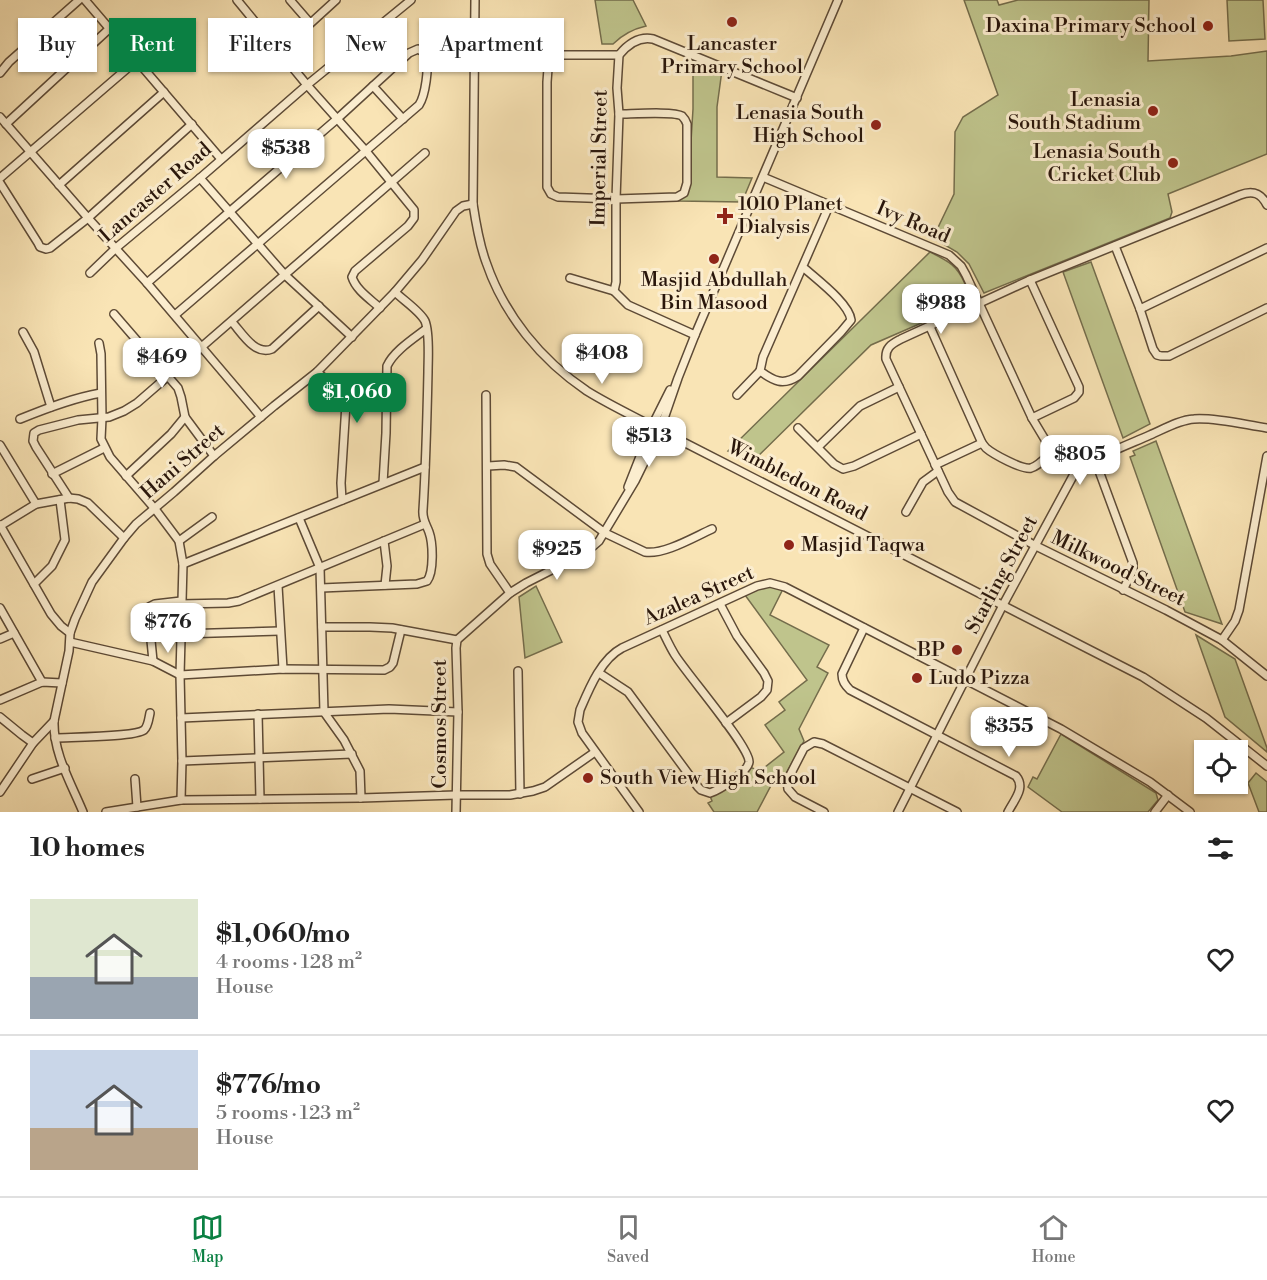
<!DOCTYPE html>
<html lang="en">
<head>
<meta charset="utf-8">
<style>
	:root { --surface:#fff; --page:#f6f6f6; --text:#222; --muted:#767676; --line:#e0e0e0; --accent:#0b8043 }
	body { margin:0; font-family:"Libre Bodoni",serif; background:var(--page); color:var(--text); height:100vh; display:flex; flex-direction:column; font-size:22px; white-space:nowrap }
	* { box-sizing:border-box; margin:0 }
	p { font-size:20px; color:var(--muted) }
	.icon { flex:none; width:33px; height:33px; fill:none; stroke:currentColor; stroke-width:2; stroke-linecap:round; stroke-linejoin:round }
	.map { position:relative; height:812px; overflow:hidden }
	.drawer { display:flex; flex-direction:column; background:var(--surface); flex:1 }
	.drawer>* { flex:none }
	.guide { position:absolute; left:18px; top:18px; width:600px; height:54px; display:flex; gap:12px }
	.fabs { position:absolute; left:1194px; top:740px; display:grid; gap:12px }
	.fabs a { display:grid; place-items:center; width:54px; height:54px; border-radius:0px; background:var(--surface); box-shadow:0 2px 4px #0004; font-size:30px }
	.price { position:absolute; translate:-50% -51px; padding:0 14px; border-radius:12px; background:#fff; color:#222; font-size:20px; line-height:39px; filter:drop-shadow(0 2px 3px #0008) }
	.price::after { content:''; position:absolute; left:50%; top:36px; width:18px; height:14px; margin-left:-9px; background:inherit; clip-path:polygon(0 0,100% 0,50% 100%) }
	.price.on { background:var(--accent); color:#fff }
	ul { padding:0; list-style:none }
	li { display:flex; align-items:center; gap:18px; height:150px; padding:0 30px }
	li+li { border-top:2px solid var(--line) }
	li span { display:grid; place-items:center; flex:none; width:168px; height:120px; border-radius:0px; color:#555 }
	li>.icon { margin-inline-start:auto }
	span .icon { width:72px; height:72px; fill:#fffc; stroke-width:1 }
	li b { font-size:26px }
	h2 { display:flex; justify-content:space-between; align-items:center; height:72px; padding:0 30px; font-size:26px }
	.chip { padding:0 21px; border-radius:0px; background:var(--surface); box-shadow:0 2px 4px #0004; font-size:21px; line-height:54px }
	.chip.on { background:var(--accent); color:#fff }
	.tabs { display:flex; justify-content:space-around; align-items:center; height:84px; border-top:2px solid var(--line); background:var(--surface); font-size:16px; color:var(--muted) }
	.tabs a { display:grid; justify-items:center; gap:3px }
	.tabs .on { color:var(--accent) }
	.map>svg:first-child { display:block }
</style>
</head>
<body>
<div class="map">
<svg width="1267" height="812" viewBox="0 0 1267 812">
	<rect width="100%" height="100%" fill="#f9e4b5"/>
	<filter id="stains"><feTurbulence type="fractalNoise" baseFrequency=".00333" numOctaves="4"/><feColorMatrix values="0 0 0 0 .2 0 0 0 0 .09 0 0 0 0 .02 0 0 0 .5 -.17"/></filter>
	<radialGradient id="worn" r=".72"><stop offset=".6" stop-color="#630" stop-opacity="0"/><stop offset="1" stop-color="#630" stop-opacity=".3"/></radialGradient>
	<g fill="#bfc48c" stroke="#746d4c" stroke-width="1.5">
		<path d="M 595,0 L 633,0 L 646,26 C 633,29 623,34 613,44 L 602,44 Z"/>
		<polygon points="964,0 997,0 999,5 1018,0 1149,0 1148,61 1231,56 1267,51 1267,154 1168,194 1172,212 1170,218 984,293 969,264 957,252 933,238 954,194 955,132 963,117 998,95"/>
		<polygon points="1227,0 1263,0 1265,39 1229,41"/>
		<polygon points="693,61 722,70 717,107 717,177 752,178 742,202 679,201 688,190 693,109"/>
		<path d="M 930,252 C 948,261 957,265 965,284 C 969,291 971,295 970,302 L 871,345 L 751,463 L 728,451 Z"/>
		<polygon points="1091,262 1150,424 1123,438 1063,272"/>
		<polygon points="1156,441 1222,624 1185,612 1130,457 1135,455 1133,451"/>
		<polygon points="536,586 562,642 525,658 519,597"/>
		<polygon points="770,586 783,589 770,615 829,645 817,667 828,673 799,729 804,741 782,781 775,778 757,812 714,812 708,803 712,801 710,796 723,788 750,767 757,770 765,767 784,752 765,725 785,710 779,702 807,680 745,595 758,589"/>
		<polygon points="1196,635 1235,659 1267,748 1267,752 1225,717"/>
		<polygon points="1061,734 1156,793 1158,800 1148,812 1062,812 1028,787 1033,777 1037,779"/>
		<polygon points="1256,773 1267,782 1267,812 1259,812 1248,783"/>
	</g>
	<g fill="none" stroke-linecap="round" stroke-linejoin="round">
		<g stroke="#5d4a36" stroke-width="10">
			<g id="minor">
				<polyline points="85,0 221,159"/>
				<path d="M 237,0 L 307,85 L 365,150 L 414,210 L 414,218 L 408,226 L 355,271 L 352,277 C 356,290 370,299 380,308"/>
				<polyline points="290,0 310,23"/>
				<path d="M 475,0 L 473,204 C 476,224 479,243 486,262 C 504,315 541,360 587,391 C 608,404 631,415 652,426 L 1143,677 L 1206,718 L 1267,766"/>
				<polyline points="279,52 336,0"/>
				<polyline points="518,54 549,55"/>
				<path d="M 619,55 L 549,55 L 547,82 L 547,187 L 551,194 L 558,197 L 616,199 L 677,197 L 684,193 L 687,183 L 687,124 C 686,121 685,119 682,116 C 674,111 631,114 619,114"/>
				<polyline points="0,73 9,62 79,0"/>
				<polyline points="373,86 403,119"/>
				<polyline points="0,117 88,218 147,283 261,417"/>
				<polyline points="6,124 109,29"/>
				<polyline points="763,177 949,255 961,266 966,275 1032,418 1047,443 1054,450 1081,468"/>
				<polyline points="0,178 137,60"/>
				<polyline points="200,178 285,275 352,337"/>
				<polyline points="0,183 38,243 40,247 46,249 50,248 88,218 192,124"/>
				<polyline points="59,185 164,92"/>
				<path d="M 1267,205 C 1261,193 1253,190 1240,195 L 1030,280 L 901,339 C 892,344 885,347 886,359 L 948,492 L 955,502 L 1036,546 L 1166,610 L 1222,640 L 1267,676"/>
				<polyline points="1115,246 1140,309 1153,349 1157,355 1161,356 1169,356 1267,308"/>
				<path d="M 803,267 C 816,279 849,303 851,320 L 841,332 L 798,376 C 783,386 774,381 760,371 L 763,357 L 829,206"/>
				<polyline points="90,273 116,248 200,178 307,85 411,0"/>
				<polyline points="570,278 614,291"/>
				<polyline points="1030,280 1079,387 1079,392 1074,398 1032,418"/>
				<path d="M 147,283 L 337,119 L 409,53 L 418,49 C 423,52 423,51 425,56 C 430,66 425,96 419,105 L 175,315"/>
				<polyline points="1140,309 1267,248"/>
				<polyline points="114,314 178,388 181,397 185,417 214,456"/>
				<path d="M 232,322 C 242,333 255,356 272,349 L 319,306"/>
				<path d="M 930,327 L 982,443 L 986,448 C 993,454 1022,470 1031,468 C 1039,466 1047,456 1054,450"/>
				<polyline points="23,332 34,352 51,407"/>
				<path d="M 695,335 L 628,305 L 614,291 L 616,282 L 616,199 L 619,114 L 617,88 L 619,55 C 628,44 639,36 653,39 L 797,98"/>
				<polyline points="99,343 101,354 102,418 101,439 110,457 155,509 179,541 183,564 180,675 182,761 181,800"/>
				<path d="M 317,372 C 328,382 342,390 346,404 L 341,483 L 342,500"/>
				<polyline points="486,395 487,554 490,564 510,593"/>
				<polyline points="737,395 760,371"/>
				<path d="M 20,419 C 47,408 73,398 101,393"/>
				<polyline points="798,428 834,464 843,469 854,466 921,434"/>
				<polyline points="0,445 36,504"/>
				<polyline points="818,447 860,406 899,387"/>
				<polyline points="1095,460 1133,563 1133,570 1123,590"/>
				<polyline points="935,465 982,443"/>
				<path d="M 488,466 L 504,465 L 516,467 L 605,533 L 645,552 C 664,555 694,537 712,529"/>
				<polyline points="52,474 104,448"/>
				<polyline points="126,476 171,434 185,417"/>
				<path d="M 383,483 L 386,433 L 387,366 C 394,351 413,339 426,329"/>
				<polyline points="628,487 652,426 670,390"/>
				<polyline points="69,498 36,447 33,441 34,433 39,430 78,420 109,417 124,411 137,403 425,153"/>
				<polyline points="906,512 923,482 938,471"/>
				<polyline points="299,518 320,568 324,712 344,740 360,771 361,798"/>
				<polyline points="0,525 51,614 61,626 70,633"/>
				<polyline points="0,526 36,504 69,498 78,499 88,503 124,538"/>
				<polyline points="179,541 212,517"/>
				<polyline points="384,541 387,566 385,585"/>
				<polyline points="183,564 425,467"/>
				<polyline points="34,584 52,566 65,540 60,500"/>
				<polyline points="278,586 283,669"/>
				<path d="M 321,588 L 417,584 L 427,581 C 434,572 433,543 429,532 C 426,524 422,519 423,510 C 426,464 427,418 428,372 C 428,359 430,333 425,321 C 420,311 403,300 395,292"/>
				<polyline points="181,604 228,603 239,601 425,524"/>
				<polyline points="720,604 737,636 764,673 768,681 767,690 761,697 726,723"/>
				<polyline points="0,608 42,682"/>
				<polyline points="322,627 370,627 392,628 457,640"/>
				<path d="M 864,628 L 842,674 C 842,681 845,685 850,690 L 1016,776 C 1026,788 1014,800 1008,812"/>
				<polyline points="181,634 280,631"/>
				<polyline points="0,639 14,633"/>
				<polyline points="1222,640 1235,621 1239,610 1267,456"/>
				<polyline points="70,642 153,661 180,675 283,669 384,670 390,667 393,663 401,630"/>
				<polyline points="153,661 148,610 149,607 155,604 181,601"/>
				<polyline points="518,671 520,794"/>
				<path d="M 599,673 L 628,692 L 698,787 L 701,790 L 710,793 C 719,790 748,772 749,762 C 750,747 686,673 675,655 C 670,647 666,638 662,630"/>
				<polyline points="0,700 42,682 62,683"/>
				<polyline points="258,714 260,799"/>
				<polyline points="0,717 22,735 33,743"/>
				<polyline points="181,718 389,709 458,712"/>
				<path d="M 55,738 C 70,737 135,737 144,730 C 148,727 149,718 150,713"/>
				<polyline points="182,761 352,754"/>
				<polyline points="32,779 65,768"/>
				<polyline points="135,779 137,807"/>
				<polyline points="0,792 33,743 54,721"/>
				<path d="M 83,812 C 71,783 53,753 54,721 L 69,651 L 70,633 L 75,619 L 92,582 L 124,538 L 136,524 L 174,492 L 214,456 L 274,406 L 317,372 L 395,292 L 422,260 L 456,211 L 463,206 L 473,204"/>
				<polyline points="106,812 181,800 361,798 456,795 510,795 533,791 545,787 595,752"/>
				<polyline points="456,812 458,712 456,648 457,640 510,593 526,583 585,553 599,541 635,481 660,430 678,378 695,335 838,0"/>
				<path d="M 639,812 L 582,733 L 578,722 L 580,710 C 589,689 601,659 622,648 L 757,586 L 770,583 L 785,587 L 1061,729 L 1150,782 L 1190,812"/>
				<polyline points="824,812 795,797 788,789 787,781 804,748 814,742 823,744 957,812"/>
				<path d="M 898,812 L 1003,605 L 1073,476 C 1090,458 1128,445 1150,435 C 1164,429 1179,420 1194,419 C 1214,417 1246,425 1267,428"/>
				<polyline points="1155,812 1168,795"/>
			</g>
		</g>
		<use href="#minor" stroke="#fbedcf" stroke-width="7"/>
	</g>
	<g fill="#8f2418" stroke="#fbedcf" stroke-width="2">
		<circle cx="732" cy="22" r="6"/>
		<circle cx="1208" cy="26" r="6"/>
		<circle cx="1153" cy="111" r="6"/>
		<circle cx="876" cy="125" r="6"/>
		<circle cx="1173" cy="163" r="6"/>
		<path d="M722 207h6v6h6v6h-6v6h-6v-6h-6v-6h6z"/>
		<circle cx="714" cy="259" r="6"/>
		<circle cx="789" cy="545" r="6"/>
		<circle cx="957" cy="650" r="6"/>
		<circle cx="917" cy="678" r="6"/>
		<circle cx="588" cy="778" r="6"/>
	</g>
	<g text-anchor="middle" dominant-baseline="central" stroke-width="6" stroke-linejoin="round" paint-order="stroke">
		<g font-size="20" fill="#29160b" stroke="#fbedcf" text-anchor="end">
			<text x="1196" y="26">Daxina Primary School</text>
			<text x="732" y="44" text-anchor="middle">Lancaster<tspan x="732" dy="23">Primary School</tspan></text>
			<text x="1141" y="100">Lenasia<tspan x="1141" dy="23">South Stadium</tspan></text>
			<text x="864" y="113">Lenasia South<tspan x="864" dy="23">High School</tspan></text>
			<text x="1161" y="152">Lenasia South<tspan x="1161" dy="23">Cricket Club</tspan></text>
			<text x="738" y="204" text-anchor="start">1010 Planet<tspan x="738" dy="23">Dialysis</tspan></text>
			<text x="714" y="280" text-anchor="middle">Masjid Abdullah<tspan x="714" dy="23">Bin Masood</tspan></text>
			<text x="801" y="545" text-anchor="start">Masjid Taqwa</text>
			<text x="945" y="650">BP</text>
			<text x="929" y="678" text-anchor="start">Ludo Pizza</text>
			<text x="600" y="778" text-anchor="start">South View High School</text>
		</g>
		<g font-size="20" fill="#29160b" stroke="#fbedcf">
			<text transform="translate(600 158) rotate(-89)">Imperial Street</text>
			<text transform="translate(156 193) rotate(-41)">Lancaster Road</text>
			<text transform="translate(913 223) rotate(23)">Ivy Road</text>
			<text transform="translate(183 462) rotate(-41)">Hani Street</text>
			<text transform="translate(797 481) rotate(27)">Wimbledon Road</text>
			<text transform="translate(1118 569) rotate(26)">Milkwood Street</text>
			<text transform="translate(1002 575) rotate(-62)">Starling Street</text>
			<text transform="translate(699 596) rotate(-24)">Azalea Street</text>
			<text transform="translate(440 724) rotate(-90)">Cosmos Street</text>
		</g>
	</g>
	<rect width="100%" height="100%" filter="url(#stains)"/>
	<rect width="100%" height="100%" fill="url(#worn)"/>
</svg>
<div class="fabs">
<a><svg class="icon" aria-label="locate" viewBox="0 0 24 24"><circle cx="12" cy="12" r="6"/><path d="M12 2v4M12 18v4M2 12h4M18 12h4"/></svg></a>
</div>
<b class="price" style="left:286px;top:180px">$538</b>
<b class="price" style="left:941px;top:335px">$988</b>
<b class="price" style="left:602px;top:385px">$408</b>
<b class="price" style="left:162px;top:389px">$469</b>
<b class="price on" style="left:357px;top:424px">$1,060</b>
<b class="price" style="left:649px;top:468px">$513</b>
<b class="price" style="left:1080px;top:486px">$805</b>
<b class="price" style="left:557px;top:581px">$925</b>
<b class="price" style="left:168px;top:654px">$776</b>
<b class="price" style="left:1009px;top:758px">$355</b>
<div class="guide">
<a class="chip">Buy</a>
<a class="chip on">Rent</a>
<a class="chip">Filters</a>
<a class="chip">New</a>
<a class="chip">Apartment</a>
</div>
</div>
<section class="drawer">
<h2>10 homes<svg class="icon" aria-label="filters" viewBox="0 0 24 24"><path d="M4 7h16M4 17h16"/><circle cx="9" cy="7" r="2"/><circle cx="15" cy="17" r="2"/></svg></h2>
<ul>
<li><span style="background:linear-gradient(#dfe7d0 65%,#9aa5b1 0)"><svg class="icon" aria-label="home" viewBox="0 0 24 24"><path d="M3 11l9-7 9 7M6 9v11h12V9"/></svg></span><div><b>$1,060/mo</b><p>4 rooms · 128 m²</p><p>House</p></div><svg class="icon" aria-label="heart" viewBox="0 0 24 24"><path d="M12 20l-8-8c-3-5 5-10 8-4 3-6 11-1 8 4z"/></svg></li>
<li><span style="background:linear-gradient(#c9d6e8 65%,#b9a48a 0)"><svg class="icon" aria-label="home" viewBox="0 0 24 24"><path d="M3 11l9-7 9 7M6 9v11h12V9"/></svg></span><div><b>$776/mo</b><p>5 rooms · 123 m²</p><p>House</p></div><svg class="icon" aria-label="heart" viewBox="0 0 24 24"><path d="M12 20l-8-8c-3-5 5-10 8-4 3-6 11-1 8 4z"/></svg></li>
</ul>
</section>
<nav class="tabs">
<a class="on"><svg class="icon" aria-label="map" viewBox="0 0 24 24"><path d="M3 6l6-2 6 2 6-2v14l-6 2-6-2-6 2zM9 4v14M15 6v14"/></svg>Map</a>
<a><svg class="icon" aria-label="saved" viewBox="0 0 24 24"><path d="M7 4h10v16l-5-4-5 4z"/></svg>Saved</a>
<a><svg class="icon" aria-label="home" viewBox="0 0 24 24"><path d="M3 11l9-7 9 7M6 9v11h12V9"/></svg>Home</a>
</nav>
</body>
</html>
